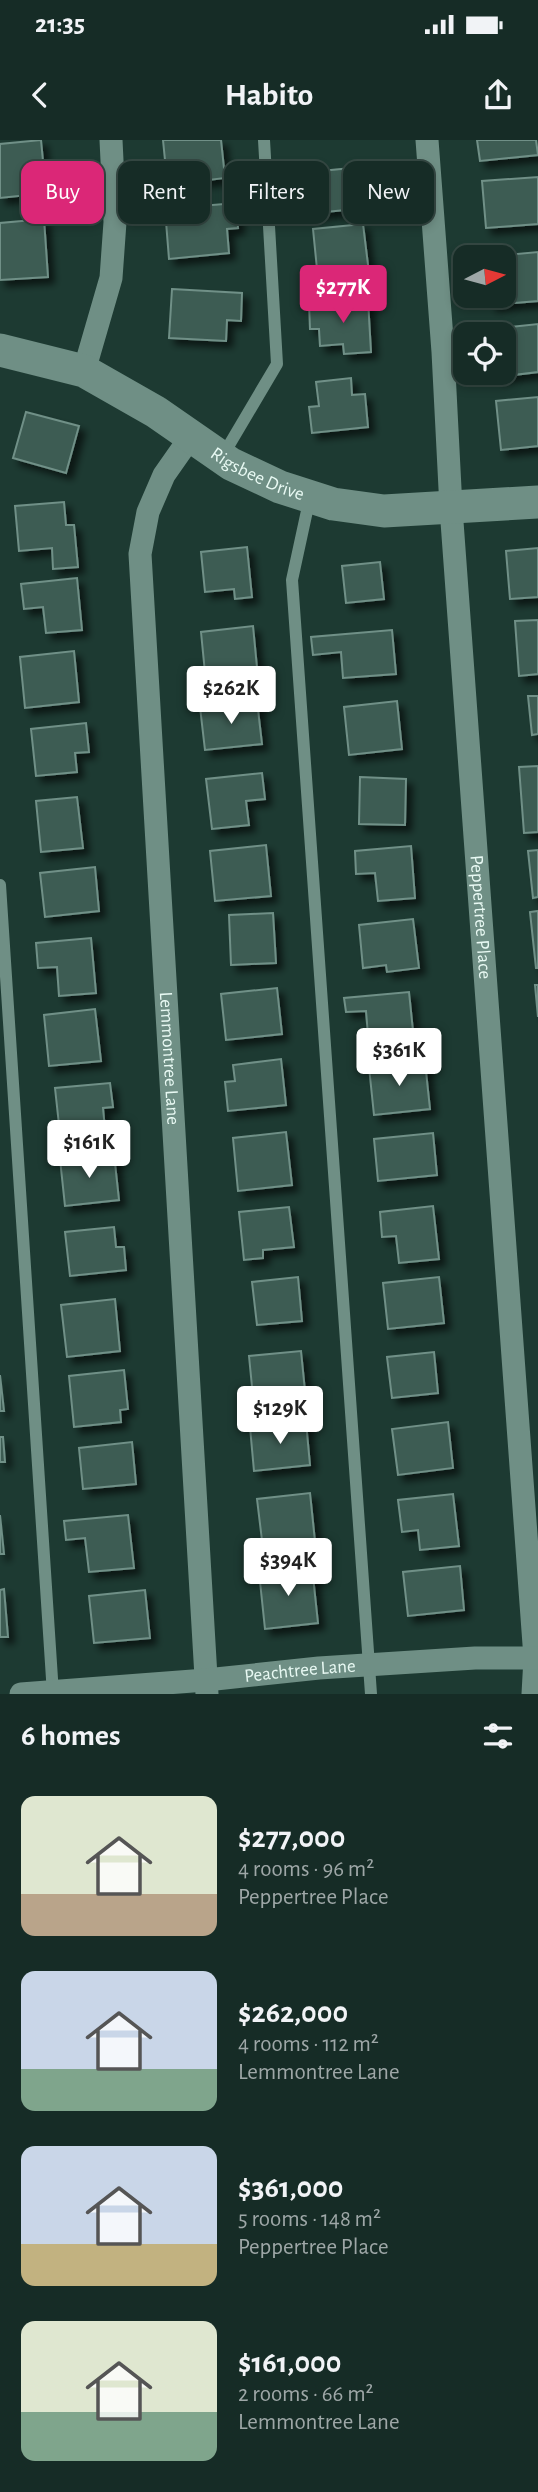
<!DOCTYPE html>
<html lang="en">
<head>
<meta charset="utf-8">
<style>
	:root { --surface:#162c26; --page:#1f342e; --text:#f1f3f6; --muted:#9ea7a7; --line:#354843; --accent:#db2777 }
	body { margin:0; font-family:"Alegreya Sans",sans-serif; background:var(--page); color:var(--text); height:100vh; display:flex; flex-direction:column; font-size:26px; white-space:nowrap }
	* { box-sizing:border-box; margin:0 }
	p { font-size:23px; color:var(--muted) }
	.icon { flex:none; width:38px; height:38px; fill:none; stroke:currentColor; stroke-width:2; stroke-linecap:round; stroke-linejoin:round }
	.map { position:relative; height:1554px; overflow:hidden }
	.drawer { display:flex; flex-direction:column; background:var(--surface); flex:1 }
	.drawer>* { flex:none }
	.guide { position:absolute; left:21px; top:21px; width:497px; height:63px; display:flex; gap:14px }
	.needle { width:46px; rotate:84deg }
	.tools { position:absolute; left:453px; top:105px; display:grid; gap:14px }
	.tools a { display:grid; place-items:center; width:63px; height:63px; border-radius:14px; background:var(--surface); box-shadow:0 4px 10px #0003,0 0 0 2px var(--line); font-size:35px }
	.price { position:absolute; translate:-50% -60px; padding:0 16px; border-radius:7px; background:#fff; color:#222; font-size:23px; line-height:46px; filter:drop-shadow(0 2px 4px #0008) }
	.price::after { content:''; position:absolute; left:50%; top:42px; width:21px; height:16px; margin-left:-10px; background:inherit; clip-path:polygon(0 0,100% 0,50% 100%) }
	.price.current { background:var(--accent); color:#fff }
	ul { padding:0; list-style:none }
	li { display:flex; align-items:center; gap:21px; height:175px; padding:0 21px }
	li span { display:grid; place-items:center; flex:none; width:196px; height:140px; border-radius:14px; color:#555 }
	li>.icon { margin-inline-start:auto }
	span .icon { width:84px; height:84px; fill:#fffc; stroke-width:1 }
	li b { font-size:30px }
	h2 { display:flex; justify-content:space-between; align-items:center; height:84px; padding:0 21px; font-size:30px }
	.pill { padding:0 24px; border-radius:14px; background:var(--surface); box-shadow:0 4px 10px #0003,0 0 0 2px var(--line); font-size:24px; line-height:63px }
	.pill.current { background:var(--accent); color:#fff }
	.status { display:flex; justify-content:space-between; align-items:center; height:49px; padding:0 35px; background:var(--surface); direction:ltr }
	.status svg { height:19px; fill:currentColor }
	header { display:flex; justify-content:space-between; align-items:center; height:91px; padding:0 21px; background:var(--surface); font-size:32px; font-weight:600 }
	.map>svg:first-child { display:block }
</style>
</head>
<body>
<div class="status"><b>21:35</b><svg viewBox="0 0 49 12"><path d="M0 12V9h3v3zM5 12V6h3v6zM10 12V3h3v9zM15 12V0h3v12zM26 1h20v11H26zM47 4h2v5h-2z"/></svg></div>
<header><svg class="icon" aria-label="back" viewBox="0 0 24 24"><path d="M15 5l-7 7 7 7"/></svg>Habito<svg class="icon" aria-label="share" viewBox="0 0 24 24"><path d="M12 15V3M7 8l5-5 5 5M5 13v7h14v-7"/></svg></header>
<div class="map">
<svg width="538" height="1554" viewBox="0 0 538 1554">
	<defs>
		<filter id="shadow"><feDropShadow dx="6" dy="6" stdDeviation="3.5" flood-color="#0009"/></filter>
	</defs>
	<rect width="100%" height="100%" fill="#1d3a32"/>
	<g fill="#3d5b53" stroke="#709087" stroke-width="2" filter="url(#shadow)">
		<polygon points="41,0 46,53 0,58 0,4"/>
		<polygon points="163,0 221,0 225,38 193,42 192,28 166,30"/>
		<polygon points="477,0 536,0 538,15 480,21"/>
		<polygon points="361,27 366,68 315,73 311,32"/>
		<polygon points="538,37 538,84 486,88 482,41"/>
		<polygon points="236,63 238,88 227,89 229,113 169,119 165,69"/>
		<polygon points="44,79 48,137 0,140 0,83"/>
		<polygon points="363,84 369,133 318,139 313,89"/>
		<polygon points="538,112 538,161 491,165 490,156 504,156 504,117 486,117"/>
		<polygon points="172,149 242,153 241,181 227,180 226,201 169,198"/>
		<polygon points="368,160 371,212 344,214 343,204 320,206 319,189 310,189 309,163"/>
		<polygon points="538,184 538,232 497,237 497,233 504,233 504,194 493,194 492,189"/>
		<polygon points="351,238 352,255 365,254 368,287 312,293 309,267 319,266 316,242"/>
		<polygon points="538,257 538,306 501,310 496,261"/>
		<polygon points="26,272 79,286 66,333 13,318"/>
		<polygon points="64,362 66,385 74,385 78,427 53,429 52,408 19,411 15,366"/>
		<polygon points="247,407 252,457 235,459 234,449 205,452 201,412"/>
		<polygon points="538,408 538,457 510,459 506,411"/>
		<polygon points="380,422 384,459 346,463 342,426"/>
		<polygon points="77,438 82,490 46,493 43,467 24,469 21,444"/>
		<polygon points="538,480 538,534 519,536 515,481"/>
		<polygon points="253,486 258,538 206,543 201,492"/>
		<polygon points="392,490 396,534 343,538 341,512 313,515 311,497"/>
		<polygon points="74,511 79,562 25,568 20,517"/>
		<polygon points="528,556 538,556 538,594 532,595"/>
		<polygon points="257,561 262,604 205,610 200,567"/>
		<polygon points="397,561 402,609 349,615 344,567"/>
		<polygon points="86,583 89,612 75,613 77,632 36,636 31,589"/>
		<polygon points="538,626 538,692 524,693 519,627"/>
		<polygon points="262,633 265,659 246,661 249,685 212,689 206,639"/>
		<polygon points="360,637 406,639 405,685 359,684"/>
		<polygon points="77,657 83,708 41,712 36,661"/>
		<polygon points="266,705 271,756 215,761 210,711"/>
		<polygon points="411,706 415,758 378,761 375,733 356,734 355,711"/>
		<polygon points="538,710 538,757 533,758 528,711"/>
		<polygon points="95,727 99,771 45,777 40,733"/>
		<polygon points="538,771 538,828 536,828 530,772"/>
		<polygon points="273,773 276,823 231,825 229,775"/>
		<polygon points="413,779 419,828 387,832 386,825 363,828 359,785"/>
		<polygon points="91,798 96,853 59,856 57,827 38,828 36,803"/>
		<polygon points="535,845 538,845 538,877"/>
		<polygon points="277,848 282,894 226,900 221,854"/>
		<polygon points="409,852 413,891 368,895 366,871 346,872 344,858"/>
		<polygon points="95,869 101,921 49,926 44,875"/>
		<polygon points="281,919 286,965 228,971 225,942 235,941 233,925"/>
		<polygon points="425,922 430,969 374,975 369,927"/>
		<polygon points="110,943 113,967 103,968 105,989 60,994 55,948"/>
		<polygon points="286,992 292,1045 238,1051 233,998"/>
		<polygon points="433,993 437,1035 378,1041 374,999"/>
		<polygon points="114,1014 119,1060 65,1066 60,1019"/>
		<polygon points="433,1066 439,1119 399,1123 396,1096 382,1097 380,1072"/>
		<polygon points="289,1067 294,1107 263,1110 263,1118 244,1120 239,1072"/>
		<polygon points="114,1087 116,1107 124,1107 126,1130 70,1136 65,1092"/>
		<polygon points="298,1137 302,1181 257,1185 252,1142"/>
		<polygon points="439,1137 444,1183 388,1189 383,1143"/>
		<polygon points="115,1159 120,1211 67,1217 61,1165"/>
		<polygon points="301,1211 306,1261 254,1267 249,1216"/>
		<polygon points="434,1212 438,1253 392,1258 387,1217"/>
		<polygon points="124,1230 128,1269 120,1270 121,1282 74,1287 69,1236"/>
		<polygon points="0,1235 4,1271 0,1271"/>
		<polygon points="306,1282 310,1325 254,1331 250,1287"/>
		<polygon points="448,1282 453,1328 398,1335 392,1289"/>
		<polygon points="0,1297 3,1297 5,1322 0,1322"/>
		<polygon points="132,1302 136,1344 83,1349 79,1308"/>
		<polygon points="310,1353 316,1411 264,1417 257,1359"/>
		<polygon points="453,1354 459,1406 420,1410 418,1390 402,1392 398,1360"/>
		<polygon points="0,1375 4,1414 0,1414"/>
		<polygon points="128,1375 134,1428 89,1432 85,1398 66,1400 64,1381"/>
		<polygon points="460,1426 464,1470 408,1476 403,1432"/>
		<polygon points="312,1427 318,1483 265,1489 259,1432"/>
		<polygon points="4,1449 8,1497 0,1497 0,1450"/>
		<polygon points="145,1450 150,1498 94,1503 89,1456"/>
	</g>
	<g fill="none" stroke-linecap="round" stroke-linejoin="round">
		<g stroke="#6f8f85" stroke-width="12">
			<polyline points="222,317 277,224 264,0"/>
			<polyline points="310,357 292,440 371,1554"/>
			<polyline points="0,745 53,1554"/>
		</g>
		<g stroke="#6f8f85" stroke-width="23">
			<path id="s1" d="M 427,0 L 443,212 L 451,368 L 535,1518 L 533,1554"/>
			<polyline points="84,231 111,138 115,82 111,0"/>
			<path id="s2" d="M 192,295 L 164,335 L 148,372 L 140,414 L 207,1554"/>
			<path id="s3" d="M 21,1554 L 206,1540 L 319,1528 L 475,1518 L 538,1518"/>
		</g>
		<path stroke="#6f8f85" stroke-width="33" id="s4" d="M 0,210 L 84,231 L 156,272 L 231,324 L 280,347 L 333,364 L 384,371 L 538,362"/>
	</g>
	<g text-anchor="middle" dominant-baseline="central" stroke-width="5" stroke-linejoin="round" paint-order="stroke">
		<g font-size="19" fill="#e8f9f3" stroke="#121e1b">
			<text stroke="none"><textPath href="#s4" startOffset="289">Rigsbee Drive</textPath></text>
			<text stroke="none"><textPath href="#s1" startOffset="779">Peppertree Place</textPath></text>
			<text stroke="none"><textPath href="#s2" startOffset="637">Lemmontree Lane</textPath></text>
			<text stroke="none"><textPath href="#s3" startOffset="280">Peachtree Lane</textPath></text>
		</g>
	</g>
</svg>
<div class="tools">
<a><svg class="needle" viewBox="-14 -14 28 28"><path d="M0-13l5 13h-10z" fill="#e53935"/><path d="M0 13l5-13h-10z" fill="#9ea7a7"/></svg></a>
<a><svg class="icon" aria-label="locate" viewBox="0 0 24 24"><circle cx="12" cy="12" r="6"/><path d="M12 2v4M12 18v4M2 12h4M18 12h4"/></svg></a>
</div>
<b class="price current" style="left:343px;top:185px">$277K</b>
<b class="price" style="left:231px;top:586px">$262K</b>
<b class="price" style="left:399px;top:948px">$361K</b>
<b class="price" style="left:89px;top:1040px">$161K</b>
<b class="price" style="left:280px;top:1306px">$129K</b>
<b class="price" style="left:288px;top:1458px">$394K</b>
<div class="guide">
<a class="pill current">Buy</a>
<a class="pill">Rent</a>
<a class="pill">Filters</a>
<a class="pill">New</a>
</div>
</div>
<section class="drawer">
<h2>6 homes<svg class="icon" aria-label="filters" viewBox="0 0 24 24"><path d="M4 7h16M4 17h16"/><circle cx="9" cy="7" r="2"/><circle cx="15" cy="17" r="2"/></svg></h2>
<ul>
<li><span style="background:linear-gradient(#dfe7d0 70%,#b9a48a 0)"><svg class="icon" aria-label="home" viewBox="0 0 24 24"><path d="M3 11l9-7 9 7M6 9v11h12V9"/></svg></span><div><b>$277,000</b><p>4 rooms · 96 m²</p><p>Peppertree Place</p></div></li>
<li><span style="background:linear-gradient(#c9d6e8 70%,#7fa58c 0)"><svg class="icon" aria-label="home" viewBox="0 0 24 24"><path d="M3 11l9-7 9 7M6 9v11h12V9"/></svg></span><div><b>$262,000</b><p>4 rooms · 112 m²</p><p>Lemmontree Lane</p></div></li>
<li><span style="background:linear-gradient(#c9d6e8 70%,#c2b280 0)"><svg class="icon" aria-label="home" viewBox="0 0 24 24"><path d="M3 11l9-7 9 7M6 9v11h12V9"/></svg></span><div><b>$361,000</b><p>5 rooms · 148 m²</p><p>Peppertree Place</p></div></li>
<li><span style="background:linear-gradient(#dfe7d0 65%,#7fa58c 0)"><svg class="icon" aria-label="home" viewBox="0 0 24 24"><path d="M3 11l9-7 9 7M6 9v11h12V9"/></svg></span><div><b>$161,000</b><p>2 rooms · 66 m²</p><p>Lemmontree Lane</p></div></li>
</ul>
</section>
</body>
</html>
